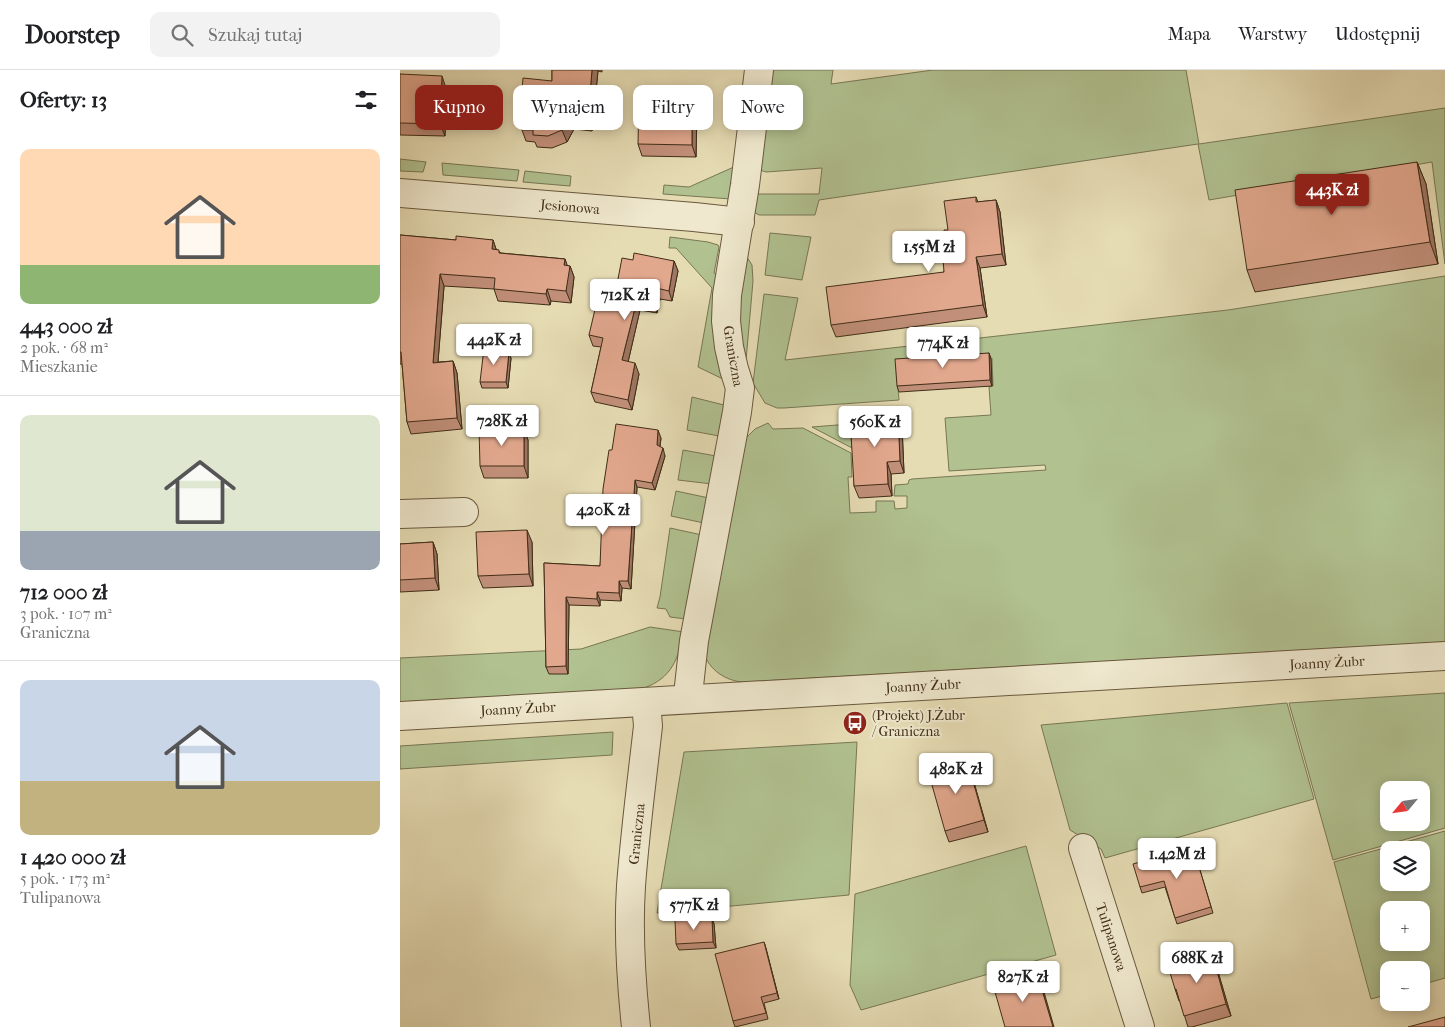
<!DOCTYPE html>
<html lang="pl">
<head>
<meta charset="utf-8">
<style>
	:root { --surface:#fff; --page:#f2f2f2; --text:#202124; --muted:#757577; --line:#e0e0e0; --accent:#8f2418 }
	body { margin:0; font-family:"IM FELL French Canon",serif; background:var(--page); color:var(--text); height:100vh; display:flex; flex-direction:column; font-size:19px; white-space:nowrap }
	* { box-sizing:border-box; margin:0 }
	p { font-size:16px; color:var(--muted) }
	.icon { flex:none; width:28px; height:28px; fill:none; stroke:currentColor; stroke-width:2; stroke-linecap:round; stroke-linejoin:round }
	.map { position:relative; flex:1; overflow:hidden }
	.sheet { display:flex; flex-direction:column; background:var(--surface); width:400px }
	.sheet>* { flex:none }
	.hud { position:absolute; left:15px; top:15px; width:475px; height:45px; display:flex; gap:10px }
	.needle { width:32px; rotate:241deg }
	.tools { position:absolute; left:980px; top:711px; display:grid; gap:10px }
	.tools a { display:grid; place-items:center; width:50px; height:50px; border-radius:10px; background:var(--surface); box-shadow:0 2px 12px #0003; font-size:25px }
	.price { position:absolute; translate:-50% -42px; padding:0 11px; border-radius:5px; background:#fff; color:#222; font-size:16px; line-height:32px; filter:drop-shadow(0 1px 2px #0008) }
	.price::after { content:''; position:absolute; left:50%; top:30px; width:15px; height:11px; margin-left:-8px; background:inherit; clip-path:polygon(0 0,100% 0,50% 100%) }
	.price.current { background:var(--accent); color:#fff }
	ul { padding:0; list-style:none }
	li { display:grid; align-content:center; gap:10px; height:265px; padding:0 20px }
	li+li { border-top:1px solid var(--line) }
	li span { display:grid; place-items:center; height:155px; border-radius:10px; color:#555 }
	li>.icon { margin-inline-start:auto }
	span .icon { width:90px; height:90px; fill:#fffc; stroke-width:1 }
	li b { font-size:21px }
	h2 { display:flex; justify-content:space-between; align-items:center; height:60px; padding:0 20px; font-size:21px }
	.pill { padding:0 18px; border-radius:10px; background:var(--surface); box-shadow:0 2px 12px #0003; font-size:18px; line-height:45px }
	.pill.current { background:var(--accent); color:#fff }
	header { display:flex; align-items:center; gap:30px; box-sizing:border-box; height:70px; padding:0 25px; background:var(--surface); border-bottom:1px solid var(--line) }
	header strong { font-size:24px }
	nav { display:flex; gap:28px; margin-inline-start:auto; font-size:18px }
	.search { width:350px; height:45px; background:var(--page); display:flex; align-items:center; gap:12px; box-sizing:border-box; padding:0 18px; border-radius:10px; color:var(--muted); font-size:19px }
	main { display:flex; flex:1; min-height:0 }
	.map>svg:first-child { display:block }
</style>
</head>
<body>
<header>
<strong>Doorstep</strong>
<div class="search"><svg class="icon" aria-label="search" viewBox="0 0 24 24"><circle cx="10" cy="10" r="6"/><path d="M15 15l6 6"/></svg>Szukaj tutaj</div>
<nav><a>Mapa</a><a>Warstwy</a><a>Udostępnij</a></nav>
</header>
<main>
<section class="sheet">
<h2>Oferty: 13<svg class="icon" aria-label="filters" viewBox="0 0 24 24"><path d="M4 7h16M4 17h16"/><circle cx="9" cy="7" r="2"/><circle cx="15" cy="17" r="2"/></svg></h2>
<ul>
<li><span style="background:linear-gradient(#ffd9b3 75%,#8fb573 0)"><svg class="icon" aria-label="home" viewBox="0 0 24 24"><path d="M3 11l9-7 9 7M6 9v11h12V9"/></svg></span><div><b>443 000 zł</b><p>2 pok. · 68 m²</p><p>Mieszkanie</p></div></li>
<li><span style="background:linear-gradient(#dfe7d0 75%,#9aa5b1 0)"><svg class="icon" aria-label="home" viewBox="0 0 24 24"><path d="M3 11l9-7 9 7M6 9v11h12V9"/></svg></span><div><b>712 000 zł</b><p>3 pok. · 107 m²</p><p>Graniczna</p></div></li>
<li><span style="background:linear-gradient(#c9d6e8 65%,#c2b280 0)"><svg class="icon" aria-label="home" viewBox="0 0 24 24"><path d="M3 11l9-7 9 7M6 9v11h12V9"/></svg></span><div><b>1 420 000 zł</b><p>5 pok. · 173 m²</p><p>Tulipanowa</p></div></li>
</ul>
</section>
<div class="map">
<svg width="1045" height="957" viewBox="0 0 1045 957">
	<rect width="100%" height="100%" fill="#e6dcb4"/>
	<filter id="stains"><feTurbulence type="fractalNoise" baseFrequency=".004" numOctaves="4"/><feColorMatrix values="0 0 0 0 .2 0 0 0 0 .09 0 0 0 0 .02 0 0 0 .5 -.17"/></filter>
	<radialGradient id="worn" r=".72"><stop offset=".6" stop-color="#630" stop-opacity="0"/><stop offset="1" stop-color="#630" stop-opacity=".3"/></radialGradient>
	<g fill="#b1c190" stroke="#787754" fill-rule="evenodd">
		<polygon points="367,0 433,0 431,14 533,0 786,0 799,74 1045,38 1045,194 1032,92 809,130 798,74 419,130 415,145 359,145 352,141 355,124 419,124 422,98 366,102 360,100"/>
		<polygon points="0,89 26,92 23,102 0,101"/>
		<polygon points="42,93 119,100 117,111 43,105"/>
		<polygon points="336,96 331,129 263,124 264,115 289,117"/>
		<polygon points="125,101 171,106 170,116 123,112"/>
		<polygon points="370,163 411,167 402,210 365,205"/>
		<polygon points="270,167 308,172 318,175 319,177 314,203 322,206 325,310 298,297 312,218 276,178 269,178"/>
		<polygon points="343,181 352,195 353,211 345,302 335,259"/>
		<path d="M 1045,206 L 1045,572 L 343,612 C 326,611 309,600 304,583 L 345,369 L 355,359 L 368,353 L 373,359 L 403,358 L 451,383 L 452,407 L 448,407 L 450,443 L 476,442 L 476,431 L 494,431 L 495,439 L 507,438 L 507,426 L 494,426 L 495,415 L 508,414 L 509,410 L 512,409 L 646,400 L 645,395 L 549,401 L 545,348 L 591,345 L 589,317 L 593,316 L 592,288 L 496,294 L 499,330 L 384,338 L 377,338 L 365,333 L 353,313 L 364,224 L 398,228 L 385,290 L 828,240 Z"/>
		<polygon points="292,327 324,335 319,366 287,360"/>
		<polygon points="450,354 452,378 412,357"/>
		<polygon points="283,380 316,386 312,414 278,410"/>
		<polygon points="276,421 309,428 304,453 271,446"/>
		<polygon points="270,458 302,465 286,549 270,547 266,539 257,538 260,527"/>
		<path d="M 250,557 L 284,562 C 278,589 272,608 244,618 L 0,632 L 0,588 L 181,579 Z"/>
		<path d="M 1045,623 L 1045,758 L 933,790 L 889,633 ZM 989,720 L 1021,720 L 1021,752 L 989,752 Z"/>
		<polygon points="887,633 914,729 705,788 701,779 670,760 641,655"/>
		<polygon points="213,662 212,685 0,699 0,676"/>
		<polygon points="457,672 449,825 257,843 284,682"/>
		<path d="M 1045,761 L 1045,908 L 1021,915 L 1021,900 L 989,900 L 989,924 L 971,929 L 934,792 ZM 989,780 L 1021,780 L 1021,812 L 989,812 ZM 989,840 L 1021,840 L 1021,872 L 989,872 Z"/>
		<polygon points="626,776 656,885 461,940 450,915 455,824"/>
	</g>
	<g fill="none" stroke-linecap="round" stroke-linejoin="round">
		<g stroke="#6a593e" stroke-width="30">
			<g id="minor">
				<polyline points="0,123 294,147 340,152"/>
				<polyline points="0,444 64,442"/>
				<polyline points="290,629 289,616 294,571 337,342 340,318 334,299 329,277 326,251 327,225 345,115 359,0"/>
				<polyline points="683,778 740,957"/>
				<path d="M 236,957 C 231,910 228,863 231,816 C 235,762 242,709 248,656 L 246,632"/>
			</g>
		</g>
		<g stroke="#6a593e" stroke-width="30">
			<polyline id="tertiary" points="0,646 1045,586"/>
		</g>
		<use href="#minor" stroke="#efe8ce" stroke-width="28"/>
		<use href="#tertiary" stroke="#efe8ce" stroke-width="28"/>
	</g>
	<g fill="#c2907a" stroke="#402d17">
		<polygon points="152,0 202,0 202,2 198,1 192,61 174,59 167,72 152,78 137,77 135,72 126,71 122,60 124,40 121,33 152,11"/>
		<polygon points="0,4 46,18 45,66 0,65"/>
		<polygon points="292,27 297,39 296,87 242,86 238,74"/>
		<polygon points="1017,92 1026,114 1038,194 855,222 847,200"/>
		<polygon points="576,127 578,132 596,130 600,142 606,195 580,198 587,247 436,267 431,255 544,202 547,189"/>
		<polygon points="0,165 56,170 93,170 96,179 101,183 165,189 167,196 170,196 174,207 171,233 151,231 150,235 98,231 94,219 44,216 38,292 53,291 57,303 62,359 11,364 7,352 2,294 0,294"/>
		<polygon points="233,190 274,191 278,201 272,231 260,229 257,243 240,240 228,292 239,304 232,340 195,332 191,322 201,277 193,276 189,265 213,235"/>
		<polygon points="589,283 591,289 592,316 499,322 497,316"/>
		<polygon points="111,288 108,318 82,318 80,312"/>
		<polygon points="498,344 502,356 504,403 491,404 492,426 459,428 454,416 456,364"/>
		<polygon points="124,359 128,370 128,408 84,408 80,396"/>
		<polygon points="261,368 260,377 265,386 255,420 237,417 231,519 222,518 221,531 200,530 200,536 169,535 168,604 149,604 146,597 144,493 200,496 212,380"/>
		<polygon points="33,472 37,484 39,520 0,522 0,474"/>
		<polygon points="132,472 133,516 83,518 78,506"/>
		<polygon points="567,690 571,702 588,762 549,772 545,761"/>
		<polygon points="793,777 813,843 777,854 765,817 742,823 740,817"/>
		<polygon points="312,848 314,854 316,878 279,880 276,874"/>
		<polygon points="364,872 379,929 364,933 368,949 335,957 333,951"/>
		<polygon points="816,895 831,946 792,957 788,957 780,931 779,931 775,919"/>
	</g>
	<g fill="#9e7663" stroke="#402d17">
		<polygon points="192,0 197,0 198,1 192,61 188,49"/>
		<polygon points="42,6 46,18 45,66 40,54"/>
		<polygon points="292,27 297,39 296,87 292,75"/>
		<polygon points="169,47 174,59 167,72 162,60"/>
		<polygon points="1017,92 1026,114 1038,194 1030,172"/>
		<polygon points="596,130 600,142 606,195 602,184"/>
		<polygon points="93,170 97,182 92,179"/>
		<polygon points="576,187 580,198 587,247 583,235"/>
		<polygon points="165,189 169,200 170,196 174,207 171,233 166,221 164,195"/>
		<polygon points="274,191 278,201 272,231 269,221"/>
		<polygon points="40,204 44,216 37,304 33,293"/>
		<polygon points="256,218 260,229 257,243 253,233"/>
		<polygon points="147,219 151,231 150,235 146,224"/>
		<polygon points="237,230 240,240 226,301 222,290"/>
		<polygon points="109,282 111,288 108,318 106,312"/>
		<polygon points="589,283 591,289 592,316 590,310"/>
		<polygon points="53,291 57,303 62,359 57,348"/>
		<polygon points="235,293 239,304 232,340 228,330"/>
		<polygon points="498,344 502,356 504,403 500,391"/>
		<polygon points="124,359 128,370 128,408 124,396"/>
		<polygon points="258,360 261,368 259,383 257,375"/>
		<polygon points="263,378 265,386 255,420 252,413"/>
		<polygon points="487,392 491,404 492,426 488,414"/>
		<polygon points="235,410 237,417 231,519 228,511"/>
		<polygon points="127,460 132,472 133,516 129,504"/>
		<polygon points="33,472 37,484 39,520 35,508"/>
		<polygon points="219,511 222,518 221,531 219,523"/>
		<polygon points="197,522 200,530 200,536 197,529"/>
		<polygon points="166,527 169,535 168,604 166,596"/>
		<polygon points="567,690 571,702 588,762 584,750"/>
		<polygon points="312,848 314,854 316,878 313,872"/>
		<polygon points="364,872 366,878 379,929 377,923"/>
		<polygon points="812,883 816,895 831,946 826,934"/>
		<polygon points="637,903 642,915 654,957 653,957"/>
	</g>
	<g fill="#e2a88e" stroke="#402d17">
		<polygon points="152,0 192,0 188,49 169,47 162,60 148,66 133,65 133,60 122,60 124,33 121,33 123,8 152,11"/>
		<polygon points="0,4 42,6 40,54 0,53"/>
		<polygon points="239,26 292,27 292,75 238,74"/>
		<polygon points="1017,92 1030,172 847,200 835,120"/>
		<polygon points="576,127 576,132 596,130 602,184 576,187 583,235 431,255 426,217 544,202 543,189 547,189 544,160 548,160 544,131"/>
		<polygon points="0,165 56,170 56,166 93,170 92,179 99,180 99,183 165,189 164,195 170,196 166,221 147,219 146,224 94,219 95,208 40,204 33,293 53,291 57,348 7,352 1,282 0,282"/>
		<polygon points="234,183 274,191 269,221 256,218 253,233 237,230 222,290 235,293 228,330 191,322 203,268 189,265 197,231 213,235 222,188 233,190"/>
		<polygon points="84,278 109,282 106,312 80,312"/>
		<polygon points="589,283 590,310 497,316 495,289"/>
		<polygon points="498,344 500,391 487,392 488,414 454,416 451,364 456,364 455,346"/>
		<polygon points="216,354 258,360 257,375 263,378 252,413 235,410 228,511 219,511 219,523 197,522 197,529 166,527 166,596 146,597 144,493 200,496 203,419 209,380 212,380"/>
		<polygon points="79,359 124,359 124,396 80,396"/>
		<polygon points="127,460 129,504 78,506 76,462"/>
		<polygon points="33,472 35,508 0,510 0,474"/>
		<polygon points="567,690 584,750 545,761 528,701"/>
		<polygon points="793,777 811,837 775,848 764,811 740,817 733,794"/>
		<polygon points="312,848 313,872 276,874 275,850"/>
		<polygon points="364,872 377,923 361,927 366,943 333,951 315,884"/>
		<polygon points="812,883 826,934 784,946 776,919 775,919 768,896"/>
		<polygon points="637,903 653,957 605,957 593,915"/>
		<polygon points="1045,947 1045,957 1008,957"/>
	</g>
	<defs>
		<g id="bus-disc" transform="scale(1.25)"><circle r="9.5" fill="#8f2418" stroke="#efe8ce"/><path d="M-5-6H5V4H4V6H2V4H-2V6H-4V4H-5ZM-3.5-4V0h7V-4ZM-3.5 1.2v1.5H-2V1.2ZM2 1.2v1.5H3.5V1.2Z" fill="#fff"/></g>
	</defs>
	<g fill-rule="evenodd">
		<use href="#bus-disc" x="455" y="653"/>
	</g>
	<g text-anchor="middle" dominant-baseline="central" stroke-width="4" stroke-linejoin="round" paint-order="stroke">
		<g font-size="14" fill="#402d17" stroke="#efe8ce">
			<text transform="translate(170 137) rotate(5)">Jesionowa</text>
			<text transform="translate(333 286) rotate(80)">Graniczna</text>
			<text transform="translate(927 593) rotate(-3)">Joanny Żubr</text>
			<text transform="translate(523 616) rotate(-3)">Joanny Żubr</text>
			<text transform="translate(118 639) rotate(-3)">Joanny Żubr</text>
			<text transform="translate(237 764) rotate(-84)">Graniczna</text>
			<text transform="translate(711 867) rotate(72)">Tulipanowa</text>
		</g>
		<g font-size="14" fill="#402d17" stroke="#efe8ce" text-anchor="start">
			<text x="472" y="645">(Projekt) J.Żubr<tspan x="472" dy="16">/ Graniczna</tspan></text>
		</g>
	</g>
	<rect width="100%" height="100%" filter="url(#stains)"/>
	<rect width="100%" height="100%" fill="url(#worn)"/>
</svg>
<div class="tools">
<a><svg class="needle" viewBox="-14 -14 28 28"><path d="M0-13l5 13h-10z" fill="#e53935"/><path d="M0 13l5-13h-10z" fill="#757577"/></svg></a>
<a><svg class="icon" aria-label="layers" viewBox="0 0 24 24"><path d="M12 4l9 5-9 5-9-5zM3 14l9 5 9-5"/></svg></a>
<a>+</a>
<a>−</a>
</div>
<b class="price current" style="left:932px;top:146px">443K zł</b>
<b class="price" style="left:529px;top:203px">1.55M zł</b>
<b class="price" style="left:225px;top:251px">712K zł</b>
<b class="price" style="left:94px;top:296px">442K zł</b>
<b class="price" style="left:543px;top:299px">774K zł</b>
<b class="price" style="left:102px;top:377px">728K zł</b>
<b class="price" style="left:475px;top:378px">560K zł</b>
<b class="price" style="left:203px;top:466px">420K zł</b>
<b class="price" style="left:556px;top:725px">482K zł</b>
<b class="price" style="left:777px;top:810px">1.42M zł</b>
<b class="price" style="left:294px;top:861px">577K zł</b>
<b class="price" style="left:797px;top:914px">688K zł</b>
<b class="price" style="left:623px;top:933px">827K zł</b>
<div class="hud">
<a class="pill current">Kupno</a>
<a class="pill">Wynajem</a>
<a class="pill">Filtry</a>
<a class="pill">Nowe</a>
</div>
</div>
</main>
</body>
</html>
